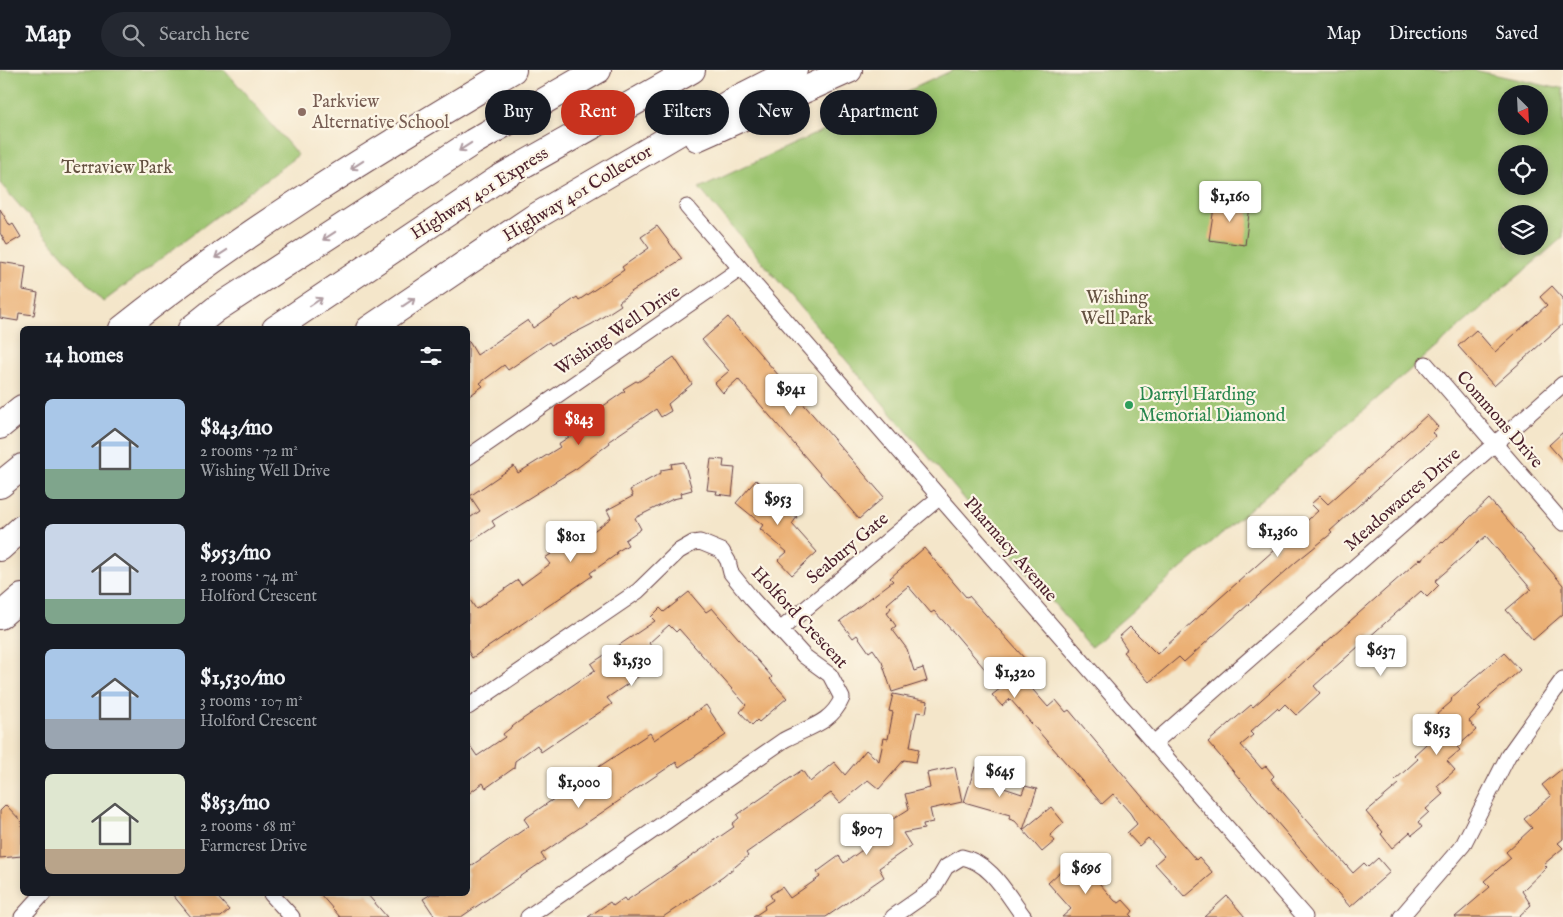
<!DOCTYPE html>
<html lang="en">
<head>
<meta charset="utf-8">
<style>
	:root { --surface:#171b24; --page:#242831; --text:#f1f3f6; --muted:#9ea1a6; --line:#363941; --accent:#c8321e }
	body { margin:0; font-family:"IM FELL English",serif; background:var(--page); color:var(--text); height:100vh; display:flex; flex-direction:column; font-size:19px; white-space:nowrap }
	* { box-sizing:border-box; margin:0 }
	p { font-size:16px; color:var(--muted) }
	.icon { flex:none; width:28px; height:28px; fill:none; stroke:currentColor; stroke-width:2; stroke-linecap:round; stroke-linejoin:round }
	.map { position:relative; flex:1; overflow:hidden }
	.panel { position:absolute; left:20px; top:256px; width:450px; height:570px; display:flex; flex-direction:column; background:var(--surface); border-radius:8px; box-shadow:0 2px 8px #0003 }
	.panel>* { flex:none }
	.banner { position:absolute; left:485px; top:20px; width:475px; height:45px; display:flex; gap:10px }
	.needle { width:32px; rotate:156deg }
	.fabs { position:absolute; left:1498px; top:15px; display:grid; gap:10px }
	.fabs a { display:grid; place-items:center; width:50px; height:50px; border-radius:50%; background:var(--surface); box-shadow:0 2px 8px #0003; font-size:25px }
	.price { position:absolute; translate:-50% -42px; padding:0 11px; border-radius:5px; background:#fff; color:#222; font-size:16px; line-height:32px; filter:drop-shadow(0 1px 2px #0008) }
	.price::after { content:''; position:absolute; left:50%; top:30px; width:15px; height:11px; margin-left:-8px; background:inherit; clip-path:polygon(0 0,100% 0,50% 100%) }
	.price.active { background:var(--accent); color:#fff }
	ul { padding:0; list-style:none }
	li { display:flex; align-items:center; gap:15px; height:125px; padding:0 25px }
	li span { display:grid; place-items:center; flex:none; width:140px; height:100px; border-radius:8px; color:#555 }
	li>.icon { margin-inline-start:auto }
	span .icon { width:60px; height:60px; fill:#fffc; stroke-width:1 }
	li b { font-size:21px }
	h2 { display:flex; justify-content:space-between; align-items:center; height:60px; padding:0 25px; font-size:21px }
	.chip { padding:0 18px; border-radius:22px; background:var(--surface); box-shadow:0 2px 8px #0003; font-size:18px; line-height:45px }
	.chip.active { background:var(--accent); color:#fff }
	header { display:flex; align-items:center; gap:30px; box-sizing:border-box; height:70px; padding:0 25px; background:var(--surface); border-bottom:1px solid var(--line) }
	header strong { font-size:24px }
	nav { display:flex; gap:28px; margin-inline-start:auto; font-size:18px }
	.search { width:350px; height:45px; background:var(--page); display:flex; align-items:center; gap:12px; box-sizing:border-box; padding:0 18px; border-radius:28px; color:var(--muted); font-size:19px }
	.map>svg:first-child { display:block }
</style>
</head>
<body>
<header>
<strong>Map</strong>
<div class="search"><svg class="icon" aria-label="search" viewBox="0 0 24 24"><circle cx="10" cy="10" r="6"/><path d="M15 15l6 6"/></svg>Search here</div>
<nav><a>Map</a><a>Directions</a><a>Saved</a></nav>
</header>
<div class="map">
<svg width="1563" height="847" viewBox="0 0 1563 847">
	<rect width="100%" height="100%" fill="#fcf5e5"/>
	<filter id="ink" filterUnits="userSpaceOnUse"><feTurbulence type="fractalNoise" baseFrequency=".02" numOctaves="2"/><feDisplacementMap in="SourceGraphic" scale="10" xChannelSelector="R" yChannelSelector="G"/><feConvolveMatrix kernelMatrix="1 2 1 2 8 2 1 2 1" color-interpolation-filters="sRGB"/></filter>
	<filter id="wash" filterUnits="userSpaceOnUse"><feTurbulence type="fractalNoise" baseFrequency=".0096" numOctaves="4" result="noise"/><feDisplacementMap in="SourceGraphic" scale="20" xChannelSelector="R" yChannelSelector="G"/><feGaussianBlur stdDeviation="1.12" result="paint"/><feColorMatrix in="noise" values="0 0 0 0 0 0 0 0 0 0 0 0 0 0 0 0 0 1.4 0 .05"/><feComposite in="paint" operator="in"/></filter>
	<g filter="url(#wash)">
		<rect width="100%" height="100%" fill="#f4e6ca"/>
		<g fill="#9cc470" stroke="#73724e" fill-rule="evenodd">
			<polygon points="0,0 225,0 298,85 103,232 0,113"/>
			<path d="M 953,0 L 1474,0 L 1556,18 L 1563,17 L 1563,167 L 1091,577 L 699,118 ZM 1506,24 L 1539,24 L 1539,56 L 1506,56 ZM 1506,84 L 1539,84 L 1539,116 L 1506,116 ZM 1506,144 L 1539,144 L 1539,176 L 1506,176 Z"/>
		</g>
		<g id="blocks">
			<g fill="#ebb074">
				<polygon points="1215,131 1250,136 1245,175 1209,170"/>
				<polygon points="0,139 10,156 13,154 21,167 7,175 0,163"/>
				<polygon points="657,156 682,189 631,222 619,232 621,235 592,254 551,275 549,272 508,300 504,295 480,313 483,316 468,327 468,270 477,285 528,250 533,258 577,227 579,230 624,200 622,197 649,178 641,167"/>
				<polygon points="0,192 26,196 23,220 38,223 34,245 19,243 18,251 0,248"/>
				<polygon points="1552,216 1563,228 1563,254 1494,316 1458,276 1476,260 1495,282 1547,235 1540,227"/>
				<polygon points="728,247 884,427 859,449 738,309 723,323 715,313 729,301 702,270"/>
				<polygon points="674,287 692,314 668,334 671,341 661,347 656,339 609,371 610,373 577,398 492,451 495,456 468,474 468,449 480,441 470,426 514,396 518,403 560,377 558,374 600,347 596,341 625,321 623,319 636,311 638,312"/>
				<polygon points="1427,345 1438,357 1432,363 1436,366 1330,461 1332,463 1296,492 1184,592 1179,587 1149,612 1123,582 1127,579 1119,567 1130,557 1157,584 1318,441 1311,434 1320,426 1328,434"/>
				<polygon points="1563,362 1563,391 1549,375"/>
				<polygon points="711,389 724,390 723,397 735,398 732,426 716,424 717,421 707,420"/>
				<polygon points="684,392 692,420 681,423 682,427 673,429 635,448 641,459 625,470 628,475 616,482 617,484 590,503 592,506 472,588 468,581 468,527 476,539 518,510 521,515 550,494 545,488 569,472 572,477 611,448 607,440 633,426 630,420 661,403 661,400 672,398 671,394"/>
				<polygon points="756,410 797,447 792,454 817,482 792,505 778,490 787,482 760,459 763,455 736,433"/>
				<polygon points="1489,429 1563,515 1563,544 1533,570 1506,540 1531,519 1486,466 1435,511 1439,515 1427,527 1421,521 1314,616 1320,623 1296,645 1285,634 1279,640 1277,638 1250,662 1253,665 1241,675 1262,699 1266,696 1274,706 1271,709 1353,803 1364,793 1368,797 1378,788 1390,802 1350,837 1208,672 1251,635 1253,637 1420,489 1421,490 1442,472 1443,473"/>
				<polygon points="924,478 966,527 969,526 1025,589 1022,591 1034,605 1026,612 1048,637 1056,630 1066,642 1069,640 1171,761 1196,790 1199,787 1213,803 1185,827 1155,794 1164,786 1148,768 1139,776 1127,763 1137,754 1130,743 1113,724 1102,734 1010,629 1002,636 992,625 1001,618 956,565 934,541 931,543 908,516 887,534 891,538 887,543 896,556 892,559 907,579 914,601 923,598 927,611 892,622 882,592 873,579 869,582 857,565 853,568 840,551 893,511 890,508"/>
				<polygon points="689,522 706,542 712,538 772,607 770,609 787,628 759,652 757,650 752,655 740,642 746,635 679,559 676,562 669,555 649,573 661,591 607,628 612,634 541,682 537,675 515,691 514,698 486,718 483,713 468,724 468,673 477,686 505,667 503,664 517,653 595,600 591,594 655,551 651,547 660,538 664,542"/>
				<polygon points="1504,583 1520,600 1478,637 1481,640 1469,651 1476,660 1457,677 1460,680 1447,691 1455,700 1437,716 1443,724 1426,739 1429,742 1418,752 1422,757 1412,765 1410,762 1392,778 1381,764 1383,762 1366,742 1399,714 1395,710 1418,689 1414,685 1446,656 1436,645 1451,632 1452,627"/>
				<polygon points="893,624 928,631 926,643 917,642 913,660 910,677 919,679 916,692 904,690 879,719 868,710 840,733 831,723 746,783 748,786 723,807 663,847 588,847 610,832 613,836 624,828 626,831 679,795 734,757 732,754 739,748 737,745 802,700 810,712 834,692 845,705 866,680 879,691 884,668 888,669 893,642 889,641"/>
				<polygon points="706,635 726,665 679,697 676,692 541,784 545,790 461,847 435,847 423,829 431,824 468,824 468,798 529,756 524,749 579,712 576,707 589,698 591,702 650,663 654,670"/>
				<polygon points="955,697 962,732 930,739 933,752 923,754 924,759 903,763 911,776 879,798 884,807 826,847 753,847 765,839 764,836 773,830 770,825 782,817 790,828 820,807 817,802 839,786 844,793 879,768 874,761 909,739 905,724 930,718 927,703"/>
				<polygon points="975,697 989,702 985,711 998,716 1022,724 1025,716 1037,719 1023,760 1015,751 1009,749 1010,745 964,732"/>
				<polygon points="1563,698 1563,769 1558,773 1563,778 1544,794 1547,797 1522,821 1531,835 1518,847 1455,847 1490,817 1484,811 1511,788 1506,782 1532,758 1524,749 1551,726 1542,715"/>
				<polygon points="6,735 22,752 22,786 0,788 0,741"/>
				<polygon points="1051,737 1064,753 1050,765 1055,771 1042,782 1023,760"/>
				<polygon points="1073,790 1089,808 1092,805 1115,831 1119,833 1123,830 1133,841 1130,845 1132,847 1062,847 1071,839 1048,813"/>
				<polygon points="172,824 215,824 229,840 221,847 191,847"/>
				<polygon points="320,824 367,824 387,847 340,847"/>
				<polygon points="1227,826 1245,847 1204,847"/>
			</g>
		</g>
	</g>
	<g filter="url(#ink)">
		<use href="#blocks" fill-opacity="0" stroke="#643d43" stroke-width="1"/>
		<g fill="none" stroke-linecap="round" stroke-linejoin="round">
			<g stroke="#643d43" stroke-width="17">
				<g id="street">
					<polyline points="687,137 1305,847"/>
					<polyline points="1426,294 1563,453"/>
					<polyline points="468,387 740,199"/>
					<polyline points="780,560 940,427"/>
					<path d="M 468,637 L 638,521 L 679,481 L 693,473 L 700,472 L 722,481 L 728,491 L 731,503 L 752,529 L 804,586 L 830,605 L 842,628 C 831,654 808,657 784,670 L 528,847"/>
					<polyline points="1154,673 1563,314"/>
					<polyline points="271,824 292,847"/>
					<polyline points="22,847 43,824"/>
					<path d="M 893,847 L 933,819 L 946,797 L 962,787 C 992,793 1007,825 1024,847"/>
					<polyline points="1401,847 1463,775 1508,686 1563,609"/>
				</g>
			</g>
			<g stroke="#643d43" stroke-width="28">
				<g id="highway">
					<polyline points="697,68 849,0"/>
					<path d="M 122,259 C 244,161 379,79 513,0"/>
					<polyline points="191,259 216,239 473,72 598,0"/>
					<polyline points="275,259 498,109 692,0"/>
					<polyline points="369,259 533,148 733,31 794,0"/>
					<polyline points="0,356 22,338"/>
					<polyline points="0,415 22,397"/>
					<polyline points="0,478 22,458"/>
					<polyline points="0,546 22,527"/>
				</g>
			</g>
			<use href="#street" stroke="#fff" stroke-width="15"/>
			<use href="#highway" stroke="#fff" stroke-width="26"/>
		</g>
		<defs><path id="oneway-shaft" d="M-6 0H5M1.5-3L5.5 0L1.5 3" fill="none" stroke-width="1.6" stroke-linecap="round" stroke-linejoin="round" transform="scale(1.25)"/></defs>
		<g stroke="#ae9aa0">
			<use href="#oneway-shaft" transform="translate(465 77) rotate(147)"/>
			<use href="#oneway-shaft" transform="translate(357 95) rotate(147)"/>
			<use href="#oneway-shaft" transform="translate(329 166) rotate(147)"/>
			<use href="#oneway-shaft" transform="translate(221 184) rotate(147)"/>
			<use href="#oneway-shaft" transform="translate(316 232) rotate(-34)"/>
			<use href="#oneway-shaft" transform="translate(409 232) rotate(-34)"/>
		</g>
	</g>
	<circle fill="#8d6e63" stroke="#fcf5e5" stroke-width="2" cx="302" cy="42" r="5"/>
	<circle fill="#2e9e5b" stroke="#fcf5e5" stroke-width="2" cx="1129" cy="335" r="5"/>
	<g text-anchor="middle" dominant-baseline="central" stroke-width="4.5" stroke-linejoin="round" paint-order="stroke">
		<g font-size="18" fill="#785e54" stroke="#fcf5e5" text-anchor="start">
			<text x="312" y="32">Parkview<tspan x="312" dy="21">Alternative School</tspan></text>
		</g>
		<g font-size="18" fill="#635140" stroke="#fcf5e5">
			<text x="117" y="98">Terraview Park</text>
			<text x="1117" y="228">Wishing<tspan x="1117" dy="21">Well Park</tspan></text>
		</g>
		<g font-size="18" fill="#4a1f2b" stroke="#fcf5e5">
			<text transform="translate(480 124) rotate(-32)">Highway 401 Express</text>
			<text transform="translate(578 124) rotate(-31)">Highway 401 Collector</text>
			<text transform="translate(618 261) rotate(-34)">Wishing Well Drive</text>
			<text transform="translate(1499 350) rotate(49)">Commons Drive</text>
			<text transform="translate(1403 430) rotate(-41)">Meadowacres Drive</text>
			<text transform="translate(848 479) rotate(-40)">Seabury Gate</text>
			<text transform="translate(1010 480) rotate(49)">Pharmacy Avenue</text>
			<text transform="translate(799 548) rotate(47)">Holford Crescent</text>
		</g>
		<g font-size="18" fill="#27864d" stroke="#fcf5e5" text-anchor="start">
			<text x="1139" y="325">Darryl Harding<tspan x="1139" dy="21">Memorial Diamond</tspan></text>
		</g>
	</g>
</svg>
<div class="fabs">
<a><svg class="needle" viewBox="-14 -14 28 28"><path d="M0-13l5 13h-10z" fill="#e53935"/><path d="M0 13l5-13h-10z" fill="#9ea1a6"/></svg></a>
<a><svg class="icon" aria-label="locate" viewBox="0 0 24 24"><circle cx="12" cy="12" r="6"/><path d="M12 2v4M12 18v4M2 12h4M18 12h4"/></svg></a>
<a><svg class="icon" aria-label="layers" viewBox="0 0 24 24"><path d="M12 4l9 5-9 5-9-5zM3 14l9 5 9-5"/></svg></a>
</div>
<b class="price" style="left:1230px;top:153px">$1,160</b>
<b class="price" style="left:791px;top:346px">$941</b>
<b class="price active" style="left:579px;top:376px">$843</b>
<b class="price" style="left:778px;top:456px">$953</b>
<b class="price" style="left:1278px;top:488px">$1,360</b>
<b class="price" style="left:571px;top:493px">$801</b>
<b class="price" style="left:1381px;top:607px">$637</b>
<b class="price" style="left:632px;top:617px">$1,530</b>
<b class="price" style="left:1015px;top:629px">$1,320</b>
<b class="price" style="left:1437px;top:686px">$853</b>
<b class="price" style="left:1000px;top:728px">$645</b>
<b class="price" style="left:579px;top:739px">$1,000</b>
<b class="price" style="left:867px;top:786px">$907</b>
<b class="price" style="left:1086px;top:825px">$696</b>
<div class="banner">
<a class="chip">Buy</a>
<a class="chip active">Rent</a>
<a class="chip">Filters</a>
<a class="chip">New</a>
<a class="chip">Apartment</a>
</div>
<section class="panel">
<h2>14 homes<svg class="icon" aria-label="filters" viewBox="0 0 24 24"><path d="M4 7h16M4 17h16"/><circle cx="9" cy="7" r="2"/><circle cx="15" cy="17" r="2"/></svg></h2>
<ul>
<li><span style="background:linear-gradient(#a9c7e8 70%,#7fa58c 0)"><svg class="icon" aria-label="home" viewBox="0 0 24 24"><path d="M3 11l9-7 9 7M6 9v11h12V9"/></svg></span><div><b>$843/mo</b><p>2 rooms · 72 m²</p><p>Wishing Well Drive</p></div></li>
<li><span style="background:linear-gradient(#c9d6e8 75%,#7fa58c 0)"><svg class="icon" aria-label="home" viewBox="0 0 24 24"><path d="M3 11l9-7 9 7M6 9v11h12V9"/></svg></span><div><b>$953/mo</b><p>2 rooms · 74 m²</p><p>Holford Crescent</p></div></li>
<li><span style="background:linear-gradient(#a9c7e8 70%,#9aa5b1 0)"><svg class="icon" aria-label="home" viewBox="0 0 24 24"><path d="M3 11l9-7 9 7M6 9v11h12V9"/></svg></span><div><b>$1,530/mo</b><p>3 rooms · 107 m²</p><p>Holford Crescent</p></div></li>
<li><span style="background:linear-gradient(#dfe7d0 75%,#b9a48a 0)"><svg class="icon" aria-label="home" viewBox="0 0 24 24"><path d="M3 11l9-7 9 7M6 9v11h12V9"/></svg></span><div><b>$853/mo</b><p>2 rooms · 68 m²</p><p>Farmcrest Drive</p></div></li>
</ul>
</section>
</div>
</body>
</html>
